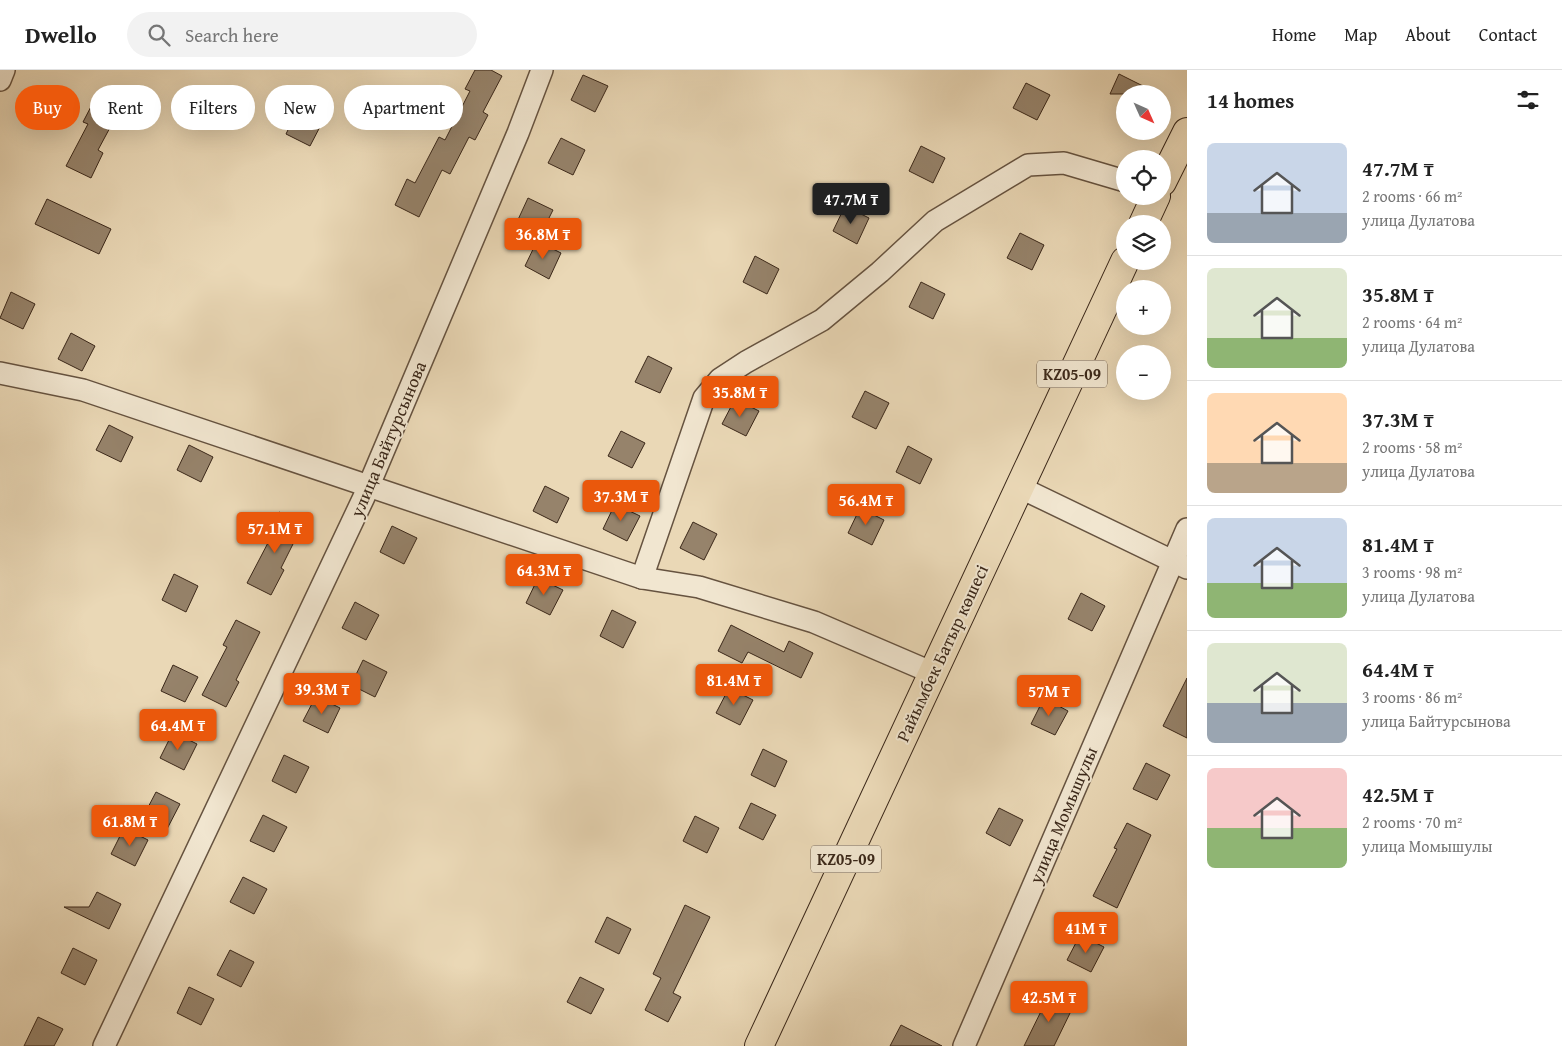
<!DOCTYPE html>
<html lang="en">
<head>
<meta charset="utf-8">
<style>
	:root { --surface:#fff; --page:#f2f2f2; --text:#222; --muted:#767676; --line:#e0e0e0; --accent:#ea580c }
	body { margin:0; font-family:"Gentium Book Plus",serif; background:var(--page); color:var(--text); height:100vh; display:flex; flex-direction:column; font-size:19px; white-space:nowrap }
	* { box-sizing:border-box; margin:0 }
	p { font-size:16px; color:var(--muted) }
	.icon { flex:none; width:28px; height:28px; fill:none; stroke:currentColor; stroke-width:2; stroke-linecap:round; stroke-linejoin:round }
	.map { position:relative; flex:1; overflow:hidden }
	.sheet { display:flex; flex-direction:column; background:var(--surface); width:375px }
	.sheet>* { flex:none }
	.hud { position:absolute; left:15px; top:15px; width:475px; height:45px; display:flex; gap:10px }
	.needle { width:32px; rotate:135deg }
	.controls { position:absolute; left:1116px; top:15px; display:grid; gap:10px }
	.controls a { display:grid; place-items:center; width:55px; height:55px; border-radius:50%; background:var(--surface); box-shadow:0 5px 20px #0002; font-size:25px }
	.price { position:absolute; translate:-50% -42px; padding:0 11px; border-radius:5px; background:var(--accent); color:#fff; font-size:16px; line-height:32px; filter:drop-shadow(0 1px 2px #0008) }
	.price::after { content:''; position:absolute; left:50%; top:30px; width:15px; height:11px; margin-left:-8px; background:inherit; clip-path:polygon(0 0,100% 0,50% 100%) }
	.price.current { background:#222; color:#fff }
	ul { padding:0; list-style:none }
	li { display:flex; align-items:center; gap:15px; height:125px; padding:0 20px }
	li+li { border-top:1px solid var(--line) }
	li span { display:grid; place-items:center; flex:none; width:140px; height:100px; border-radius:8px; color:#555 }
	li>.icon { margin-inline-start:auto }
	span .icon { width:60px; height:60px; fill:#fffc; stroke-width:1 }
	li b { font-size:21px }
	h2 { display:flex; justify-content:space-between; align-items:center; height:60px; padding:0 20px; font-size:21px }
	.tag { padding:0 18px; border-radius:22px; background:var(--surface); box-shadow:0 5px 20px #0002; font-size:18px; line-height:45px }
	.tag.current { background:var(--accent); color:#fff }
	header { display:flex; align-items:center; gap:30px; box-sizing:border-box; height:70px; padding:0 25px; background:var(--surface); border-bottom:1px solid var(--line) }
	header strong { font-size:24px }
	nav { display:flex; gap:28px; margin-inline-start:auto; font-size:18px }
	.search { width:350px; height:45px; background:var(--page); display:flex; align-items:center; gap:12px; box-sizing:border-box; padding:0 18px; border-radius:28px; color:var(--muted); font-size:19px }
	main { display:flex; flex:1; min-height:0 }
	.map>svg:first-child { display:block }
</style>
</head>
<body>
<header>
<strong>Dwello</strong>
<div class="search"><svg class="icon" aria-label="search" viewBox="0 0 24 24"><circle cx="10" cy="10" r="6"/><path d="M15 15l6 6"/></svg>Search here</div>
<nav><a>Home</a><a>Map</a><a>About</a><a>Contact</a></nav>
</header>
<main>
<div class="map">
<svg width="1187" height="976" viewBox="0 0 1187 976">
	<rect width="100%" height="100%" fill="#ead8b6"/>
	<filter id="stains"><feTurbulence type="fractalNoise" baseFrequency=".004" numOctaves="4"/><feColorMatrix values="0 0 0 0 .2 0 0 0 0 .09 0 0 0 0 .02 0 0 0 .5 -.17"/></filter>
	<radialGradient id="worn" r=".72"><stop offset=".6" stop-color="#630" stop-opacity="0"/><stop offset="1" stop-color="#630" stop-opacity=".3"/></radialGradient>
	<g fill="#96836b" stroke="#3a2719">
		<polygon points="475,0 491,0 502,6 483,42 488,45 475,70 469,67 450,104 442,100 419,147 395,135 407,109 415,113 439,67 445,70 470,21 465,19"/>
		<polygon points="1119,4 1159,24 1110,24"/>
		<polygon points="583,5 608,16 595,42 571,30"/>
		<polygon points="1026,13 1050,25 1037,50 1013,38"/>
		<polygon points="96,27 120,39 98,80 103,83 91,108 66,96 88,54 83,52"/>
		<polygon points="298,39 323,51 310,76 286,64"/>
		<polygon points="561,68 585,80 573,105 548,93"/>
		<polygon points="921,76 945,88 933,113 909,101"/>
		<polygon points="528,128 553,140 540,166 516,154"/>
		<polygon points="47,129 111,159 99,184 35,154"/>
		<polygon points="845,136 869,148 857,174 833,161"/>
		<polygon points="1020,163 1044,175 1032,200 1007,188"/>
		<polygon points="537,171 561,183 549,209 525,196"/>
		<polygon points="755,186 779,199 767,224 743,212"/>
		<polygon points="921,212 945,224 933,249 909,237"/>
		<polygon points="11,222 35,234 23,259 0,248"/>
		<polygon points="71,263 95,276 82,301 58,289"/>
		<polygon points="648,286 672,298 660,323 635,312"/>
		<polygon points="865,321 889,333 876,359 852,347"/>
		<polygon points="735,329 759,341 746,366 722,354"/>
		<polygon points="109,355 133,367 121,392 96,380"/>
		<polygon points="621,361 645,373 632,398 608,386"/>
		<polygon points="189,375 213,387 201,412 177,400"/>
		<polygon points="908,376 932,389 920,414 896,402"/>
		<polygon points="545,416 569,428 557,453 533,441"/>
		<polygon points="615,434 640,446 627,471 603,459"/>
		<polygon points="860,438 884,450 872,475 848,463"/>
		<polygon points="279,442 303,454 281,498 284,500 271,525 247,513 270,469 267,468"/>
		<polygon points="693,452 717,464 704,490 680,478"/>
		<polygon points="392,456 417,468 404,494 380,482"/>
		<polygon points="174,504 198,516 186,542 162,530"/>
		<polygon points="538,508 563,520 550,545 526,533"/>
		<polygon points="1081,523 1105,536 1092,561 1068,549"/>
		<polygon points="355,532 379,545 366,570 342,558"/>
		<polygon points="612,540 636,552 623,578 600,566"/>
		<polygon points="236,550 260,562 236,610 239,612 226,637 202,625 227,577 223,575"/>
		<polygon points="731,555 784,582 789,571 813,583 801,608 748,582 742,593 718,581"/>
		<polygon points="363,590 387,602 375,627 351,615"/>
		<polygon points="173,595 198,607 185,632 161,621"/>
		<polygon points="1187,608 1187,668 1163,656"/>
		<polygon points="729,618 753,630 740,655 716,643"/>
		<polygon points="316,626 340,638 328,663 303,651"/>
		<polygon points="1044,628 1068,641 1055,665 1031,654"/>
		<polygon points="173,662 197,674 184,700 160,688"/>
		<polygon points="763,679 787,691 775,717 751,705"/>
		<polygon points="284,685 309,697 296,723 272,711"/>
		<polygon points="1146,693 1170,705 1157,730 1133,719"/>
		<polygon points="156,722 180,734 167,759 143,747"/>
		<polygon points="751,733 776,745 763,770 739,758"/>
		<polygon points="999,738 1023,750 1010,776 986,763"/>
		<polygon points="263,745 287,757 274,782 250,771"/>
		<polygon points="695,746 719,758 707,783 683,771"/>
		<polygon points="1127,753 1151,765 1117,838 1093,826 1117,779 1114,778"/>
		<polygon points="124,758 148,770 135,796 111,784"/>
		<polygon points="243,807 267,819 254,844 230,832"/>
		<polygon points="97,822 121,834 109,859 64,837 89,837"/>
		<polygon points="685,835 710,847 673,923 681,927 668,952 645,940 661,908 653,904"/>
		<polygon points="607,847 631,859 619,884 595,872"/>
		<polygon points="1080,865 1104,877 1091,902 1067,890"/>
		<polygon points="73,878 97,890 85,915 61,903"/>
		<polygon points="230,880 254,892 241,917 217,905"/>
		<polygon points="580,907 604,919 591,944 567,932"/>
		<polygon points="189,917 214,929 201,955 177,943"/>
		<polygon points="1049,925 1073,937 1054,976 1024,976"/>
		<polygon points="38,947 63,959 54,976 24,976"/>
		<polygon points="901,955 942,976 890,976"/>
	</g>
	<g fill="none" stroke-linecap="round" stroke-linejoin="round">
		<g stroke="#665340" stroke-width="24">
			<g id="street">
				<polyline points="0,10 4,0"/>
				<polyline points="0,303 83,320 642,508 699,517 814,552 933,603"/>
				<polyline points="1019,417 1187,498"/>
				<polyline points="642,508 704,328 720,309 746,292 822,250 880,202 935,151 1028,95 1064,93 1125,111"/>
				<polyline points="104,976 364,427 518,63 542,0"/>
				<polyline points="964,976 1187,459"/>
			</g>
		</g>
		<g stroke="#3a2719" stroke-width="30">
			<g id="primary">
				<polyline points="1162,112 1187,62"/>
				<polyline points="1143,154 1156,126"/>
				<polyline points="759,976 1125,191"/>
			</g>
		</g>
		<use href="#street" stroke="#f1e6d0" stroke-width="21"/>
		<use href="#primary" stroke="#ead8b6" stroke-width="28"/>
	</g>
	<g text-anchor="middle" dominant-baseline="central" stroke-width="4" stroke-linejoin="round" paint-order="stroke">
		<g fill="#f1e6d0" stroke="#716050" stroke-width="1">
			<rect x="1037" y="290.5" width="70" height="27" rx="4"/>
			<rect x="811" y="775.5" width="70" height="27" rx="4"/>
		</g>
		<g font-size="16" font-weight="bold" fill="#3a2719">
			<text x="1072" y="304">KZ05-09</text>
			<text x="846" y="789">KZ05-09</text>
		</g>
		<g font-size="18" fill="#3a2719" stroke="#f1e6d0">
			<text transform="translate(388 369) rotate(-67)">улица Байтурсынова</text>
			<text transform="translate(942 583) rotate(-65)">Райымбек Батыр көшесі</text>
			<text transform="translate(1063 745) rotate(-67)">улица Момышулы</text>
		</g>
	</g>
	<rect width="100%" height="100%" filter="url(#stains)"/>
	<rect width="100%" height="100%" fill="url(#worn)"/>
</svg>
<div class="controls">
<a><svg class="needle" viewBox="-14 -14 28 28"><path d="M0-13l5 13h-10z" fill="#e53935"/><path d="M0 13l5-13h-10z" fill="#767676"/></svg></a>
<a><svg class="icon" aria-label="locate" viewBox="0 0 24 24"><circle cx="12" cy="12" r="6"/><path d="M12 2v4M12 18v4M2 12h4M18 12h4"/></svg></a>
<a><svg class="icon" aria-label="layers" viewBox="0 0 24 24"><path d="M12 4l9 5-9 5-9-5zM3 14l9 5 9-5"/></svg></a>
<a>+</a>
<a>−</a>
</div>
<b class="price current" style="left:851px;top:155px">47.7M ₸</b>
<b class="price" style="left:543px;top:190px">36.8M ₸</b>
<b class="price" style="left:740px;top:348px">35.8M ₸</b>
<b class="price" style="left:621px;top:452px">37.3M ₸</b>
<b class="price" style="left:866px;top:456px">56.4M ₸</b>
<b class="price" style="left:275px;top:484px">57.1M ₸</b>
<b class="price" style="left:544px;top:526px">64.3M ₸</b>
<b class="price" style="left:734px;top:636px">81.4M ₸</b>
<b class="price" style="left:322px;top:645px">39.3M ₸</b>
<b class="price" style="left:1049px;top:647px">57M ₸</b>
<b class="price" style="left:178px;top:681px">64.4M ₸</b>
<b class="price" style="left:130px;top:777px">61.8M ₸</b>
<b class="price" style="left:1086px;top:884px">41M ₸</b>
<b class="price" style="left:1049px;top:953px">42.5M ₸</b>
<div class="hud">
<a class="tag current">Buy</a>
<a class="tag">Rent</a>
<a class="tag">Filters</a>
<a class="tag">New</a>
<a class="tag">Apartment</a>
</div>
</div>
<section class="sheet">
<h2>14 homes<svg class="icon" aria-label="filters" viewBox="0 0 24 24"><path d="M4 7h16M4 17h16"/><circle cx="9" cy="7" r="2"/><circle cx="15" cy="17" r="2"/></svg></h2>
<ul>
<li><span style="background:linear-gradient(#c9d6e8 70%,#9aa5b1 0)"><svg class="icon" aria-label="home" viewBox="0 0 24 24"><path d="M3 11l9-7 9 7M6 9v11h12V9"/></svg></span><div><b>47.7M ₸</b><p>2 rooms · 66 m²</p><p>улица Дулатова</p></div></li>
<li><span style="background:linear-gradient(#dfe7d0 70%,#8fb573 0)"><svg class="icon" aria-label="home" viewBox="0 0 24 24"><path d="M3 11l9-7 9 7M6 9v11h12V9"/></svg></span><div><b>35.8M ₸</b><p>2 rooms · 64 m²</p><p>улица Дулатова</p></div></li>
<li><span style="background:linear-gradient(#ffd9b3 70%,#b9a48a 0)"><svg class="icon" aria-label="home" viewBox="0 0 24 24"><path d="M3 11l9-7 9 7M6 9v11h12V9"/></svg></span><div><b>37.3M ₸</b><p>2 rooms · 58 m²</p><p>улица Дулатова</p></div></li>
<li><span style="background:linear-gradient(#c9d6e8 65%,#8fb573 0)"><svg class="icon" aria-label="home" viewBox="0 0 24 24"><path d="M3 11l9-7 9 7M6 9v11h12V9"/></svg></span><div><b>81.4M ₸</b><p>3 rooms · 98 m²</p><p>улица Дулатова</p></div></li>
<li><span style="background:linear-gradient(#dfe7d0 60%,#9aa5b1 0)"><svg class="icon" aria-label="home" viewBox="0 0 24 24"><path d="M3 11l9-7 9 7M6 9v11h12V9"/></svg></span><div><b>64.4M ₸</b><p>3 rooms · 86 m²</p><p>улица Байтурсынова</p></div></li>
<li><span style="background:linear-gradient(#f6c9c9 60%,#8fb573 0)"><svg class="icon" aria-label="home" viewBox="0 0 24 24"><path d="M3 11l9-7 9 7M6 9v11h12V9"/></svg></span><div><b>42.5M ₸</b><p>2 rooms · 70 m²</p><p>улица Момышулы</p></div></li>
</ul>
</section>
</main>
</body>
</html>
